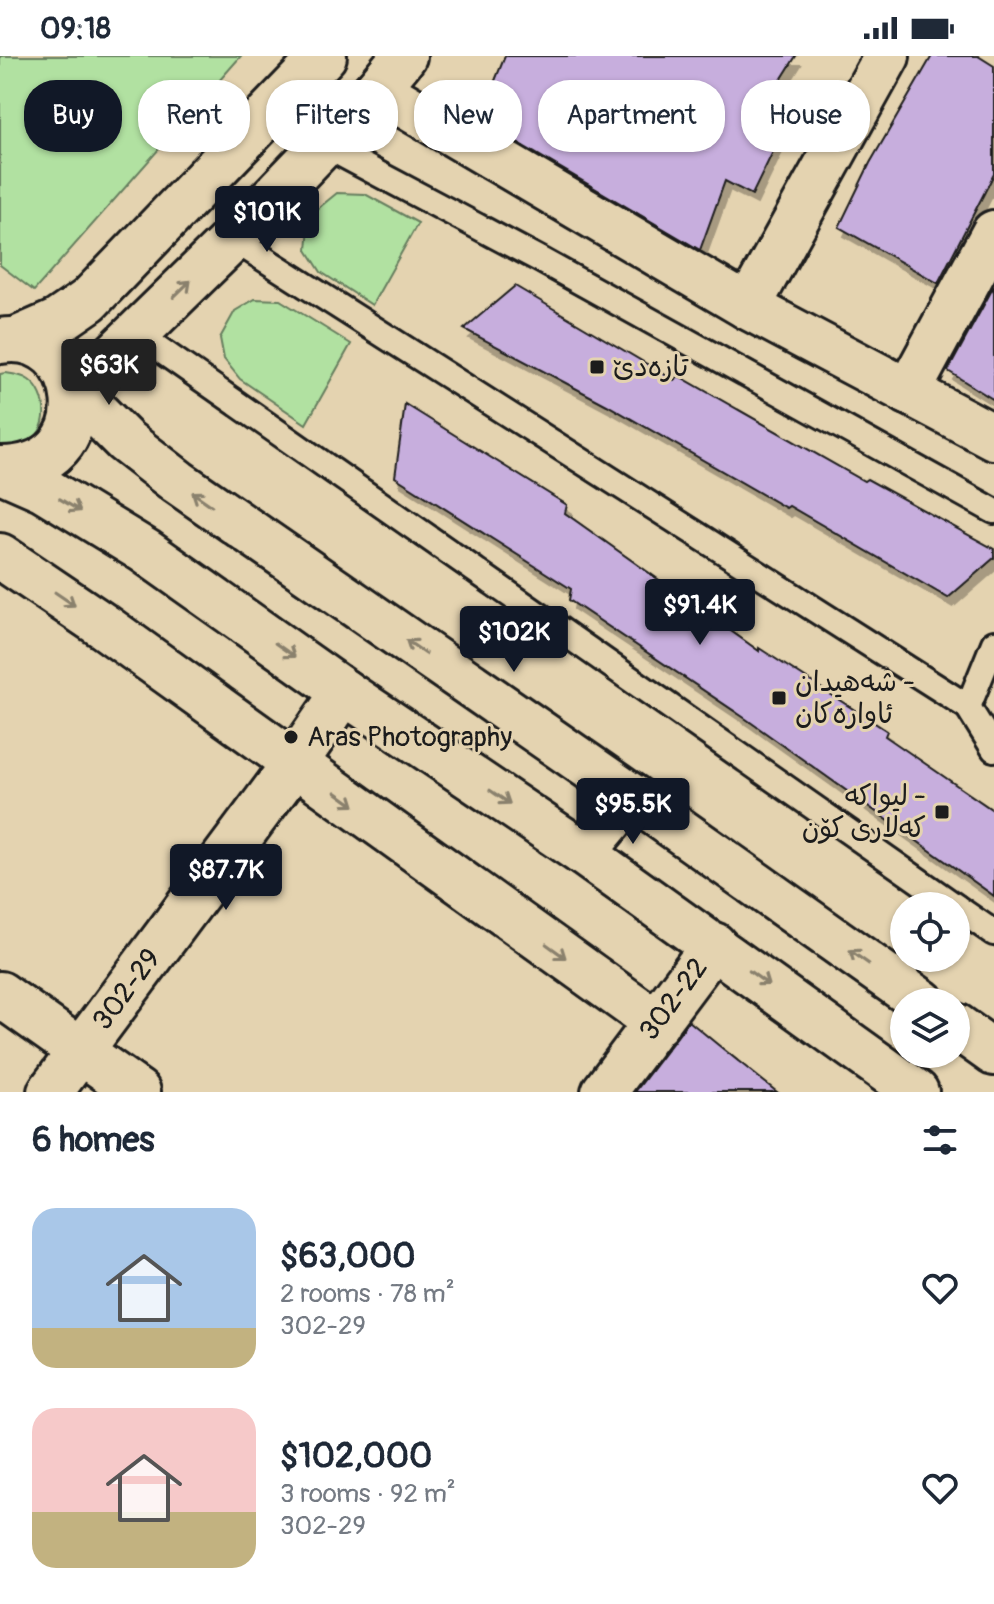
<!DOCTYPE html>
<html lang="en">
<head>
<meta charset="utf-8">
<style>
	:root { --surface:#fff; --page:#f6f6f7; --text:#1f2937; --muted:#747a83; --accent:#111827 }
	body { margin:0; font-family:Pangolin,"Playpen Sans Arabic",sans-serif; background:var(--page); color:var(--text); height:100vh; display:flex; flex-direction:column; font-size:30px; white-space:nowrap }
	* { box-sizing:border-box; margin:0 }
	p { font-size:26px; color:var(--muted) }
	.icon { flex:none; width:44px; height:44px; fill:none; stroke:currentColor; stroke-width:2; stroke-linecap:round; stroke-linejoin:round }
	.map { position:relative; height:1036px; overflow:hidden }
	.side { display:flex; flex-direction:column; background:var(--surface); flex:1 }
	.side>* { flex:none }
	.top-card { position:absolute; left:24px; top:24px; width:946px; height:72px; display:flex; gap:16px }
	.buttons { position:absolute; left:890px; top:836px; display:grid; gap:16px }
	.buttons a { display:grid; place-items:center; width:80px; height:80px; border-radius:50%; background:var(--surface); box-shadow:0 2px 6px #0004; font-size:40px }
	.price { position:absolute; translate:-50% -68px; padding:0 18px; border-radius:8px; background:var(--accent); color:#fff; font-size:26px; line-height:52px; filter:drop-shadow(0 2px 4px #0008) }
	.price::after { content:''; position:absolute; left:50%; top:48px; width:24px; height:18px; margin-left:-12px; background:inherit; clip-path:polygon(0 0,100% 0,50% 100%) }
	.price.on { background:#222; color:#fff }
	ul { padding:0; list-style:none }
	li { display:flex; align-items:center; gap:24px; height:200px; padding:0 32px }
	li span { display:grid; place-items:center; flex:none; width:224px; height:160px; border-radius:24px; color:#555 }
	li>.icon { margin-inline-start:auto }
	span .icon { width:96px; height:96px; fill:#fffc; stroke-width:1 }
	li b { font-size:34px }
	h2 { display:flex; justify-content:space-between; align-items:center; height:96px; padding:0 32px; font-size:34px }
	.chip { padding:0 28px; border-radius:32px; background:var(--surface); box-shadow:0 2px 6px #0004; font-size:28px; line-height:72px }
	.chip.on { background:var(--accent); color:#fff }
	.status { display:flex; justify-content:space-between; align-items:center; height:56px; padding:0 40px; background:var(--surface); direction:ltr }
	.status svg { height:22px; fill:currentColor }
	.map>svg:first-child { display:block }
</style>
</head>
<body>
<div class="status"><b>09:18</b><svg viewBox="0 0 49 12"><path d="M0 12V9h3v3zM5 12V6h3v6zM10 12V3h3v9zM15 12V0h3v12zM26 1h20v11H26zM47 4h2v5h-2z"/></svg></div>
<div class="map">
<svg width="994" height="1036" viewBox="0 0 994 1036">
	<defs>
		<filter id="shadow"><feDropShadow dx="5" dy="9" stdDeviation="0" flood-color="#0004"/></filter>
	</defs>
	<rect width="100%" height="100%" fill="#e4d3b0"/>
	<filter id="ink" filterUnits="userSpaceOnUse"><feTurbulence type="fractalNoise" baseFrequency=".0125" numOctaves="2"/><feDisplacementMap in="SourceGraphic" scale="16" xChannelSelector="R" yChannelSelector="G"/><feConvolveMatrix kernelMatrix="1 2 1 2 8 2 1 2 1" color-interpolation-filters="sRGB"/></filter>
	<g filter="url(#ink)">
		<g fill="#b1e1a1" stroke="#667e5e" stroke-width="2">
			<polygon points="0,0 241,0 34,235 0,209"/>
			<polygon points="337,137 365,138 418,167 372,249 321,216 307,194 310,159"/>
			<polygon points="255,243 280,244 351,288 306,368 240,323 224,303 220,282 235,255"/>
			<path d="M 5,317 C 13,318 22,319 29,324 C 49,338 51,377 25,388 C 18,390 8,390 0,392 L 0,318 Z"/>
		</g>
		<g fill="#c7aedd" stroke="#1c1c1c" stroke-width="2" filter="url(#shadow)">
			<polygon points="505,0 796,0 776,32 798,44 752,139 725,125 700,194 479,64"/>
			<polygon points="932,0 978,0 994,10 994,118 938,227 839,171 870,107"/>
			<polygon points="515,230 674,324 679,320 864,425 867,423 994,493 994,502 948,542 789,450 786,452 607,349 464,273"/>
			<polygon points="994,230 994,344 948,315"/>
			<polygon points="405,348 567,449 565,457 759,595 759,592 887,675 885,680 994,755 994,840 746,663 569,544 571,533 395,421"/>
			<polygon points="689,965 717,988 777,1036 635,1036"/>
		</g>
		<g fill="none" stroke-linecap="round" stroke-linejoin="round">
			<g stroke="#1c1c1c" stroke-width="30">
				<g id="lane">
					<polyline points="324,89 539,203 994,455"/>
					<polyline points="233,183 968,651 994,693"/>
					<polyline points="136,277 955,850"/>
					<polyline points="968,651 994,587"/>
					<polyline points="956,851 994,877"/>
				</g>
			</g>
			<g stroke="#1c1c1c" stroke-width="50">
				<g id="street">
					<polyline points="377,33 748,251 994,381"/>
					<polyline points="748,251 887,0"/>
					<polyline points="908,336 994,177"/>
					<polyline points="0,500 105,571 657,967"/>
					<polyline points="0,938 138,1036"/>
					<path id="s1" d="M 50,1036 L 295,707 L 344,636"/>
					<path id="s2" d="M 604,1036 L 714,889"/>
				</g>
			</g>
			<g stroke="#1c1c1c" stroke-width="50">
				<g id="secondary">
					<polyline points="16,284 57,266 89,244 324,0"/>
					<path d="M 0,285 C 87,270 109,414 0,413"/>
					<polyline points="72,332 125,385 178,426 631,740 922,946"/>
					<polyline points="75,353 98,315 233,183 377,33 404,0"/>
					<polyline points="1,414 42,432 145,495 344,636 583,797 916,1036"/>
					<polyline points="583,797 631,740"/>
					<polyline points="956,970 994,997"/>
				</g>
			</g>
			<use href="#lane" stroke="#e4d3b0" stroke-width="24"/>
			<use href="#street" stroke="#e4d3b0" stroke-width="44"/>
			<use href="#secondary" stroke="#e4d3b0" stroke-width="44"/>
		</g>
		<defs><path id="oneway-shaft" d="M-6 0H5M1.5-3L5.5 0L1.5 3" fill="none" stroke-width="1.6" stroke-linecap="round" stroke-linejoin="round" transform="scale(2)"/></defs>
		<g stroke="#8a816d">
			<use href="#oneway-shaft" transform="translate(182 233) rotate(-44)"/>
			<use href="#oneway-shaft" transform="translate(202 443) rotate(-145)"/>
			<use href="#oneway-shaft" transform="translate(70 449) rotate(31)"/>
			<use href="#oneway-shaft" transform="translate(65 543) rotate(34)"/>
			<use href="#oneway-shaft" transform="translate(416 591) rotate(-145)"/>
			<use href="#oneway-shaft" transform="translate(285 594) rotate(35)"/>
			<use href="#oneway-shaft" transform="translate(500 741) rotate(34)"/>
			<use href="#oneway-shaft" transform="translate(345 743) rotate(36)"/>
			<use href="#oneway-shaft" transform="translate(556 895) rotate(36)"/>
			<use href="#oneway-shaft" transform="translate(859 901) rotate(-145)"/>
			<use href="#oneway-shaft" transform="translate(759 922) rotate(36)"/>
		</g>
	</g>
	<g fill="#1c1c1c" stroke="#e4d3b0" stroke-width="3">
		<rect x="589" y="303" width="16" height="16" rx="4"/>
		<rect x="771" y="634" width="16" height="16" rx="4"/>
		<circle cx="291" cy="681" r="8"/>
		<rect x="934" y="748" width="16" height="16" rx="4"/>
	</g>
	<g text-anchor="middle" dominant-baseline="central" stroke-width="6" stroke-linejoin="round" paint-order="stroke">
		<g font-size="28" fill="#1c1c1c" stroke="#e4d3b0" text-anchor="start">
			<text x="613" y="311">تازەدێ</text>
			<text x="795" y="626">شەهیدان -<tspan x="795" dy="32">ئاوارەکان</tspan></text>
			<text x="307" y="681">Aras Photography</text>
			<text x="926" y="740" text-anchor="end">لیواکە -<tspan x="926" dy="32">کەلاری کۆن</tspan></text>
		</g>
		<g font-size="28" fill="#1c1c1c" stroke="#e4d3b0">
			<text stroke="none"><textPath href="#s1" startOffset="128">302-29</textPath></text>
			<text stroke="none"><textPath href="#s2" startOffset="116">302-22</textPath></text>
		</g>
	</g>
</svg>
<div class="buttons">
<a><svg class="icon" aria-label="locate" viewBox="0 0 24 24"><circle cx="12" cy="12" r="6"/><path d="M12 2v4M12 18v4M2 12h4M18 12h4"/></svg></a>
<a><svg class="icon" aria-label="layers" viewBox="0 0 24 24"><path d="M12 4l9 5-9 5-9-5zM3 14l9 5 9-5"/></svg></a>
</div>
<b class="price" style="left:267px;top:198px">$101K</b>
<b class="price on" style="left:109px;top:351px">$63K</b>
<b class="price" style="left:700px;top:591px">$91.4K</b>
<b class="price" style="left:514px;top:618px">$102K</b>
<b class="price" style="left:633px;top:790px">$95.5K</b>
<b class="price" style="left:226px;top:856px">$87.7K</b>
<div class="top-card">
<a class="chip on">Buy</a>
<a class="chip">Rent</a>
<a class="chip">Filters</a>
<a class="chip">New</a>
<a class="chip">Apartment</a>
<a class="chip">House</a>
</div>
</div>
<section class="side">
<h2>6 homes<svg class="icon" aria-label="filters" viewBox="0 0 24 24"><path d="M4 7h16M4 17h16"/><circle cx="9" cy="7" r="2"/><circle cx="15" cy="17" r="2"/></svg></h2>
<ul>
<li><span style="background:linear-gradient(#a9c7e8 75%,#c2b280 0)"><svg class="icon" aria-label="home" viewBox="0 0 24 24"><path d="M3 11l9-7 9 7M6 9v11h12V9"/></svg></span><div><b>$63,000</b><p>2 rooms · 78 m²</p><p>302-29</p></div><svg class="icon" aria-label="heart" viewBox="0 0 24 24"><path d="M12 20l-8-8c-3-5 5-10 8-4 3-6 11-1 8 4z"/></svg></li>
<li><span style="background:linear-gradient(#f6c9c9 65%,#c2b280 0)"><svg class="icon" aria-label="home" viewBox="0 0 24 24"><path d="M3 11l9-7 9 7M6 9v11h12V9"/></svg></span><div><b>$102,000</b><p>3 rooms · 92 m²</p><p>302-29</p></div><svg class="icon" aria-label="heart" viewBox="0 0 24 24"><path d="M12 20l-8-8c-3-5 5-10 8-4 3-6 11-1 8 4z"/></svg></li>
</ul>
</section>
</body>
</html>
